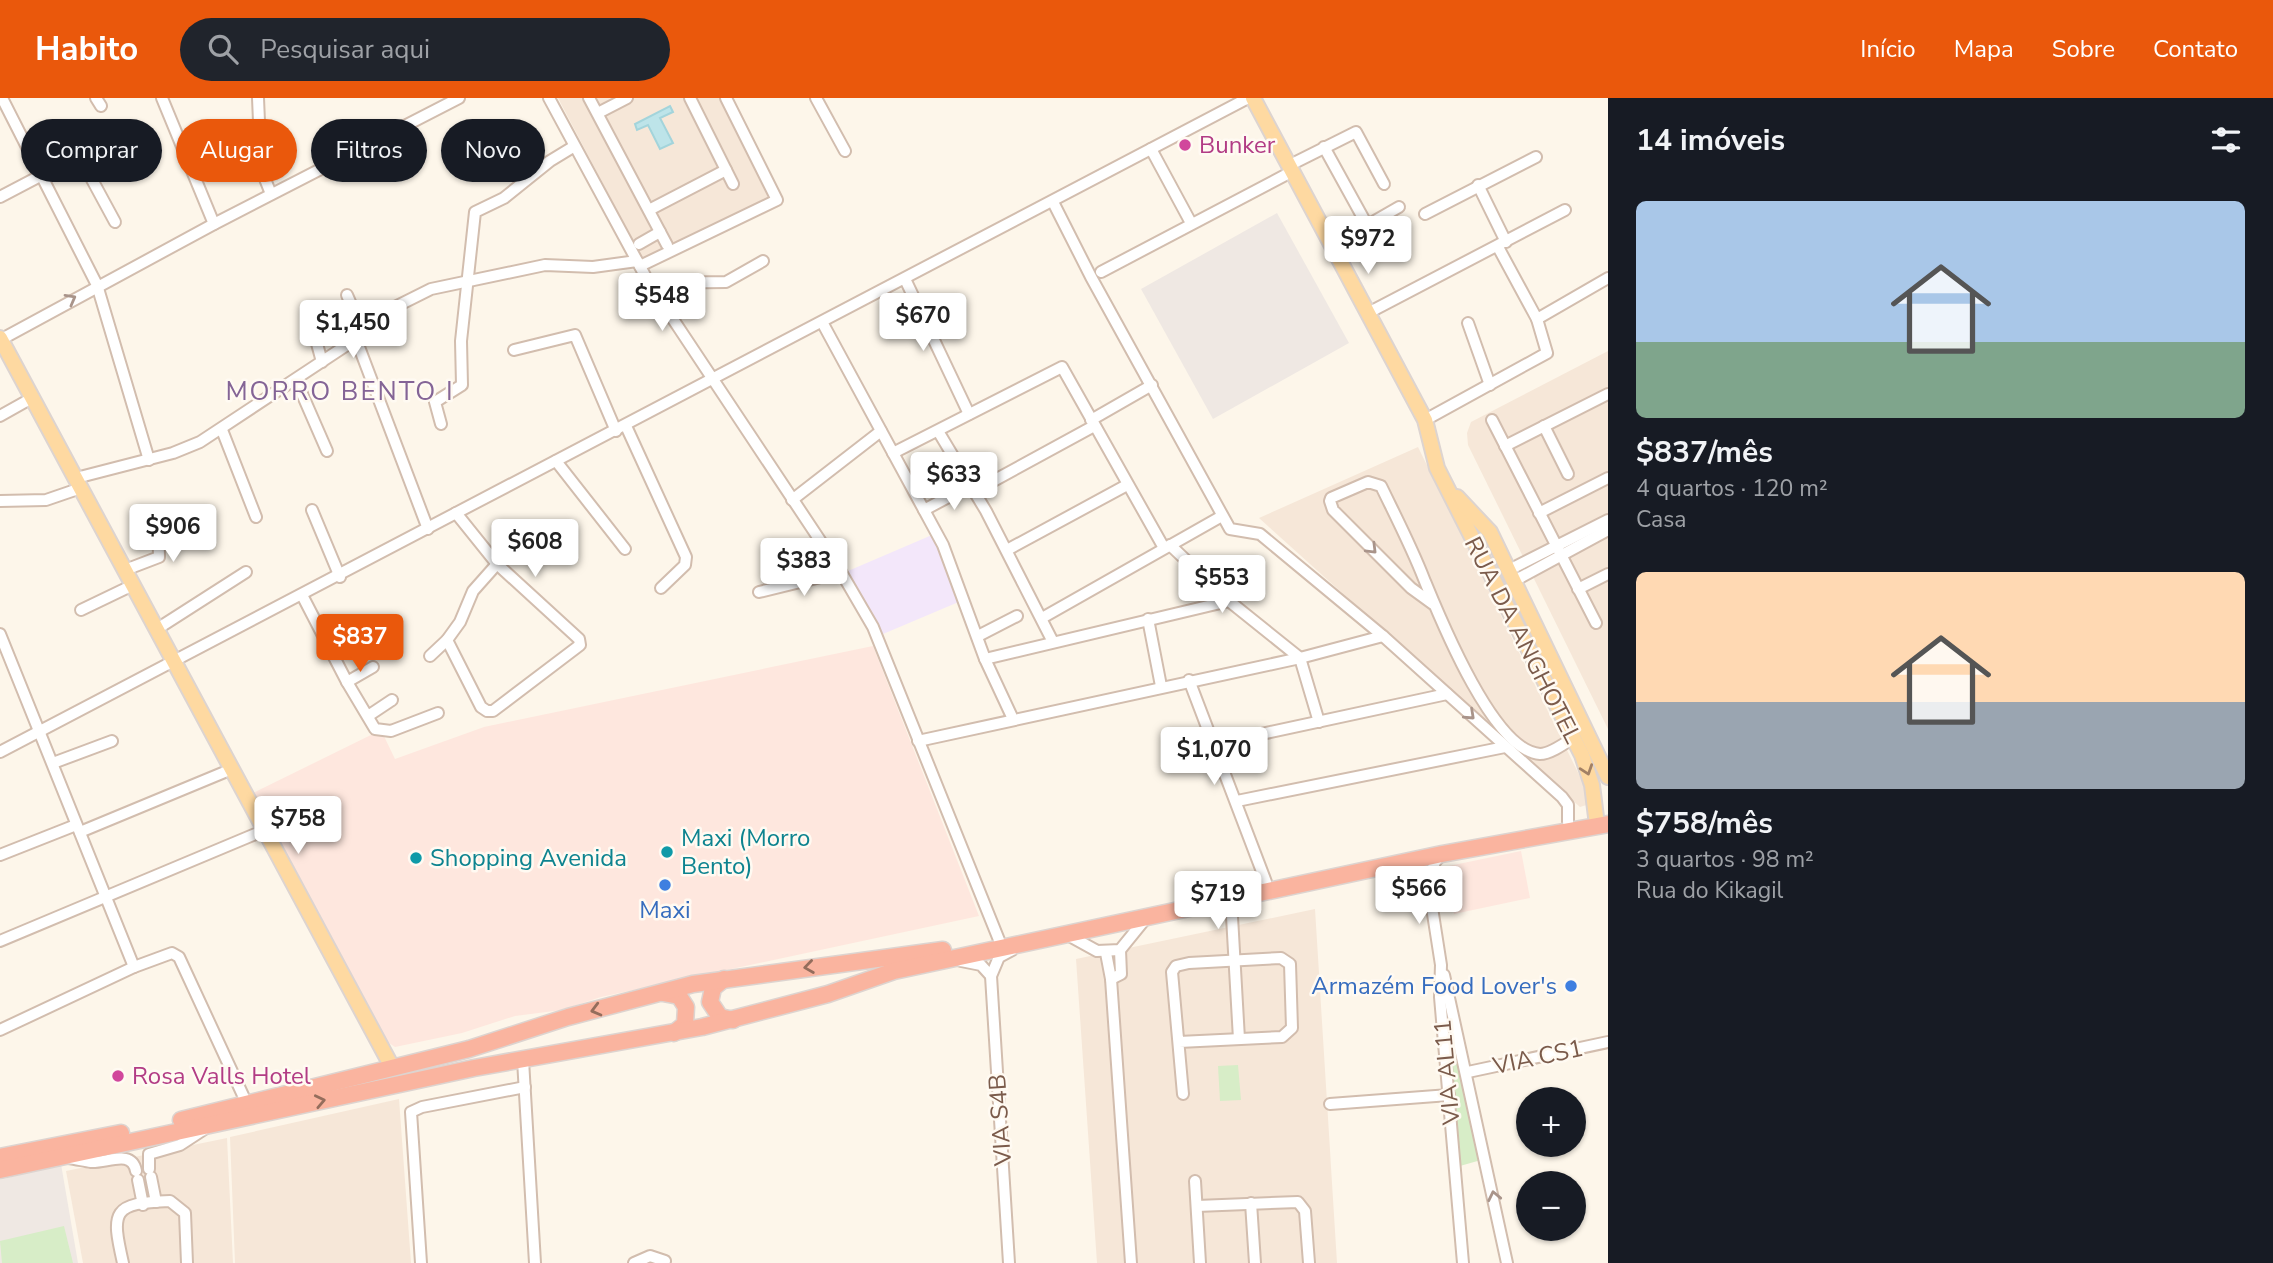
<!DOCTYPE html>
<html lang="pt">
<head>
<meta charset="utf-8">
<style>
	:root { --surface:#171b24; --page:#20242c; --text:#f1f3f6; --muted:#9ea1a6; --accent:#ea580c }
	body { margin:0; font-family:"Nunito Sans",sans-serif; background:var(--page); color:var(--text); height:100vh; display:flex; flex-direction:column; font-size:26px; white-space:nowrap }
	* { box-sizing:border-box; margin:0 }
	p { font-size:23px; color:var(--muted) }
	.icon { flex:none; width:38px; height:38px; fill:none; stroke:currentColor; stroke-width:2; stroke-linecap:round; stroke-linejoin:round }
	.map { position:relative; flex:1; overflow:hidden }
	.drawer { display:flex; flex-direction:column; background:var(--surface); width:665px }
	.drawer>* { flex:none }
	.hud { position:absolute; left:21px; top:21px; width:665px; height:63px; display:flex; gap:14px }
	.controls { position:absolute; left:1516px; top:989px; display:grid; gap:14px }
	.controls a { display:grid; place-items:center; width:70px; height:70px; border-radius:50%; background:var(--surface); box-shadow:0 2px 5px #0004; font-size:35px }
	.price { position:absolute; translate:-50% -60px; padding:0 16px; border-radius:7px; background:#fff; color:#222; font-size:23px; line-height:46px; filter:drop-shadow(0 2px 4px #0008) }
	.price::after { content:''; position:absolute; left:50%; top:42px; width:21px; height:16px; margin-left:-10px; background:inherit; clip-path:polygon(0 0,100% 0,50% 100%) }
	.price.on { background:var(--accent); color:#fff }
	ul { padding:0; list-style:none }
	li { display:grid; align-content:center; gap:14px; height:371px; padding:0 28px }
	li span { display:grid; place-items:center; height:217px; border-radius:10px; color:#555 }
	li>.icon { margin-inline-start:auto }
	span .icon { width:126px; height:126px; fill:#fffc; stroke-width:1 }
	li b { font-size:30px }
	h2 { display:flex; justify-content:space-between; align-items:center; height:84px; padding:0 28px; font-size:30px }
	.chip { padding:0 24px; border-radius:32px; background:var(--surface); box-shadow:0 2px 5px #0004; font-size:24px; line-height:63px }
	.chip.on { background:var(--accent); color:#fff }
	header { display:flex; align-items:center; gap:42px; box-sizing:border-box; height:98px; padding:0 35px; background:var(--accent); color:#fff }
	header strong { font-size:33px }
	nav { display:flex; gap:38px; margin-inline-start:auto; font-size:24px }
	.search { width:490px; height:63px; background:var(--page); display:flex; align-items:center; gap:18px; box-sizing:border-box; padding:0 24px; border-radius:38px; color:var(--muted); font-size:26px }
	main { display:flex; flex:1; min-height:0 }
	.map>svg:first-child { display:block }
</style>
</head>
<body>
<header>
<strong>Habito</strong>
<div class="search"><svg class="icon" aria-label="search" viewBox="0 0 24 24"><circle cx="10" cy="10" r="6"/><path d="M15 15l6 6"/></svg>Pesquisar aqui</div>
<nav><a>Início</a><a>Mapa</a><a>Sobre</a><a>Contato</a></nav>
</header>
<main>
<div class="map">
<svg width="1608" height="1165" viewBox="0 0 1608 1165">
	<rect width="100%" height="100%" fill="#fdf6ea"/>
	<g fill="#f6e7d8">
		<polygon points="558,0 723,0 774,99 643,162"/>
		<polygon points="1608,253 1608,631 1468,347 1467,335 1471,324"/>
		<polygon points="1418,349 1563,644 1593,705 1580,709 1259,420"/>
		<polygon points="1315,811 1337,1165 1097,1165 1076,861"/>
		<polygon points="399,1001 411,1165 235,1165 230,1039"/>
		<polygon points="227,1040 233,1165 83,1165 66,1073"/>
	</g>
	<g fill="#fee7de">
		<polygon points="873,548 979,818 601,899 562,912 515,918 462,935 395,949 383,941 247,698 381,632 395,661 484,629"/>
		<polygon points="1521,753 1530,800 1454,816 1444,769"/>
	</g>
	<g fill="#efe8e3">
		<polygon points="1277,115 1349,245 1213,321 1141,191"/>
		<polygon points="61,1066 78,1165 0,1165 0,1082"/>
	</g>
	<polygon fill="#f3e7fa" points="932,437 961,503 883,536 848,473"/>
	<g fill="#d7edc7">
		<polygon points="1453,950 1456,952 1481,1062 1460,1068 1450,953"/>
		<polygon points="1238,967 1241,1002 1220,1003 1218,968"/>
		<polygon points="64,1128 73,1165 2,1165 0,1143"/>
	</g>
	<polygon fill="#bde4e9" stroke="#a3d4db" stroke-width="2" points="670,8 673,14 660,20 673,45 660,51 648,27 637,32 635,26"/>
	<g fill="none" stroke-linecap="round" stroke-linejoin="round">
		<g stroke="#d2bdae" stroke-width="14">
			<g id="minor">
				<polyline points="2,0 97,187 149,362"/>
				<polyline points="96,0 101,8"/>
				<polyline points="162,0 214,126"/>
				<polyline points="258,0 261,71 271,96"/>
				<polyline points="549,0 649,185 841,474 873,529 999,842"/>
				<polyline points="589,0 667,147"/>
				<polyline points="690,0 733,86"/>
				<polyline points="816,0 845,53"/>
				<polyline points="598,15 627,0"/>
				<polyline points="1324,49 1367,127"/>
				<polyline points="1151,51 1191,125"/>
				<polyline points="1290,67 1356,34 1384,86"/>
				<polyline points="35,69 70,51 76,52 115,124"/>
				<polyline points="1478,87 1506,144"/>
				<polyline points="0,99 40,78"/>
				<polyline points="1053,104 1091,179 1230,431 1260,436 1383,538 1562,699 1568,707 1568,724"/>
				<polyline points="649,112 726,72"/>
				<polyline points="1425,116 1536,59"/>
				<polyline points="639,146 660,134"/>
				<polyline points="1331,148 1399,109"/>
				<polyline points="640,168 777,102 726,0"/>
				<polyline points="1101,174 1293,73"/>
				<polyline points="905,181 969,316"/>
				<polyline points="649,185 726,184 763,163"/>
				<polyline points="347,197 363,234"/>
				<polyline points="1368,215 1565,112"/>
				<polyline points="310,220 322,264"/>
				<polyline points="1537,221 1608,180"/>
				<polyline points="822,224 943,447 985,561 1013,621"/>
				<polyline points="1468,225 1490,287"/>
				<polyline points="356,241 428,431"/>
				<polyline points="0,242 214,126 459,0"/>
				<polyline points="514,252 575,237 616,333"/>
				<polyline points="296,282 327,353"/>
				<polyline points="0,318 32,300"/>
				<polyline points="1091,322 1152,287"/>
				<polyline points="1425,322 1547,255 1537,221 1498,149"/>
				<polyline points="1492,322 1596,525"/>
				<polyline points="441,326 435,304 462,287 461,243 475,114 504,100 550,63 573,49"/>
				<polyline points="626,328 686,459 685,467 661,490"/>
				<polyline points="1544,328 1568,376"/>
				<polyline points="222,332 256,419"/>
				<polyline points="938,333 986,413 1053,544"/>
				<polyline points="1505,348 1608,296"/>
				<polyline points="893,355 1062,269 1164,450"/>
				<polyline points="556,363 625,451"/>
				<polyline points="76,380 173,355 200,344 356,241 397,208 431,191 545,167 593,169 637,163"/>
				<polyline points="973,394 1094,328"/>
				<polyline points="792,402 881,333"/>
				<polyline points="0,403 46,402 81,390"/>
				<polyline points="312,412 340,479"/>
				<polyline points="924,412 969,388"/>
				<polyline points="1539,415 1608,380"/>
				<polyline points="1170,447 1229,503 1300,560 1319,624"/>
				<polyline points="1007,452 1127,387"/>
				<polyline points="125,472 159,459 158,419"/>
				<polyline points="1509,472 1608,422"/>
				<polyline points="1514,483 1608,432"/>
				<polyline points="1578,491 1608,476"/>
				<polyline points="759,494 841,474"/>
				<polyline points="302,497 347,584 375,631 391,633 438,615"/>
				<path d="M 1433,506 L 1411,490 L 1333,412 L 1330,403 L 1331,400 L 1368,384 L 1381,388 C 1396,419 1412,450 1424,481 C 1440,520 1493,653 1540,656 C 1550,656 1564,646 1573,640"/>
				<polyline points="81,512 133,487"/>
				<polyline points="1042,520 1222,418"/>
				<polyline points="1148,521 1161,588"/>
				<polyline points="157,531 246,474"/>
				<polyline points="0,536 134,869"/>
				<polyline points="978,538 1017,518"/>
				<polyline points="447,542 481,609 487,613 493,613 580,547 579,541 497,466 456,415"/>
				<polyline points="430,558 447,542 460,524 473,493 497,466"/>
				<polyline points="985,561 1229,503"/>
				<polyline points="1189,582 1266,784"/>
				<polyline points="347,584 373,569"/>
				<polyline points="368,618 392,602"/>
				<polyline points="918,643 1300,560 1383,538"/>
				<polyline points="1215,646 1447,596"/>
				<polyline points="0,654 1248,0"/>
				<polyline points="53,665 112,643"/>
				<polyline points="1237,703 1505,649"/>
				<polyline points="80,734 232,671"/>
				<polyline points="0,757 76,727"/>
				<polyline points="1441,757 1435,764 1428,784 1441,867 1440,899 1463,1165"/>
				<polyline points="1231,801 1239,941"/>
				<polyline points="1068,837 1097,853 1120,852 1146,820"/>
				<polyline points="0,843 265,732"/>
				<polyline points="1106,855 1111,881 1131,1165"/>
				<polyline points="961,863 981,867 991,878"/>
				<polyline points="1444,877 1507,1165"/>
				<polyline points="1111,881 1121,876 1120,852"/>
				<polyline points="0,932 134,869 172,855 179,859 247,1006"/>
				<polyline points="1179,944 1282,939 1292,930 1290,866 1281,860 1189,865 1176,868 1172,874 1183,996"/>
				<polyline points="523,962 535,1165"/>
				<polyline points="1468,974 1608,944"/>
				<polyline points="1330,1006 1449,997"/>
				<path d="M 68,1060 C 76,1061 84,1063 91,1064 C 107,1065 132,1051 136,1073"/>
				<polyline points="149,1071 149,1056 180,1047 206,1030"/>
				<polyline points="151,1079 156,1104"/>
				<polyline points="138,1082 143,1107"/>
				<polyline points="1195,1083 1200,1165"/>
				<polyline points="1251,1105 1255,1165"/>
				<polyline points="1197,1108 1298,1104 1305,1113 1309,1165"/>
				<path d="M 123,1165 C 111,1113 112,1105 170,1103 L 185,1115 L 187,1165"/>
				<polyline points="421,1165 411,1014 422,1009 525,989"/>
				<polyline points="634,1165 650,1158 665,1163"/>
				<polyline points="1009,1165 991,878 999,859 1012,852"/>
			</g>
		</g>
		<g stroke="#ddd4d0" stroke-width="18">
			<g id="major">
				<polyline points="1253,0 1425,322 1437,370 1582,657 1592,687 1596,719"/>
				<polyline points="0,240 392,969"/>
				<polyline points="1457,399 1490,434 1608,679"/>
			</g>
		</g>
		<g stroke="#ddd4d0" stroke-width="19">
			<g id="highway">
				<polyline points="724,881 713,890 710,904 720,919 733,922"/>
				<polyline points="663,895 679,898 686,909 685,926 674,935"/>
				<polyline points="181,1022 469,951 568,919 693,886 943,852"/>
				<polyline points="0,1059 121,1035"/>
				<polyline points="0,1072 474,970 702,929 828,896 894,873 1442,756 1608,726"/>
			</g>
		</g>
		<use href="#minor" stroke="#fff" stroke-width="10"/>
		<use href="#major" stroke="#fed9a1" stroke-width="14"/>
		<use href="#highway" stroke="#fab49f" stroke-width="16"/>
	</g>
	<defs><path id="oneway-chevron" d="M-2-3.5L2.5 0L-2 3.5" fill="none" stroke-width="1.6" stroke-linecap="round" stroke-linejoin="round" transform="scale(1.75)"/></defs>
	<g stroke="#a9948a">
		<use href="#oneway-chevron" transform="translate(71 201) rotate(-29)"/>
		<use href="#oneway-chevron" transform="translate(1372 451) rotate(45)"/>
		<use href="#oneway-chevron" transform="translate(1470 617) rotate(43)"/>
		<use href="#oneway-chevron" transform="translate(1494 1098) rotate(-102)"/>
	</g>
	<use stroke="#a28165" href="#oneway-chevron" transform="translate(1587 672) rotate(71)"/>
	<g stroke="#946d5c">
		<use href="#oneway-chevron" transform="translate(809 869) rotate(172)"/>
		<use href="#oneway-chevron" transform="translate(596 912) rotate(165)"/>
		<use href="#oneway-chevron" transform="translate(320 1003) rotate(-12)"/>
	</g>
	<g fill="#d1479c" stroke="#fffaf2" stroke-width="2.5">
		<circle cx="1185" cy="47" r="7"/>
		<circle cx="118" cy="978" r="7"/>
	</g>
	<g fill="#0f9aa8" stroke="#fffaf2" stroke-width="2.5">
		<circle cx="667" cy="754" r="7"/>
		<circle cx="416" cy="760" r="7"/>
	</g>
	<g fill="#3f7fe0" stroke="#fffaf2" stroke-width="2.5">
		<circle cx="665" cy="787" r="7"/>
		<circle cx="1571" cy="888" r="7"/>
	</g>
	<g text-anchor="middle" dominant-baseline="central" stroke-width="5" stroke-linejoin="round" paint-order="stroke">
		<g font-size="24" fill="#b23c85" stroke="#fffaf2" text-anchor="start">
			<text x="1199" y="47">Bunker</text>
			<text x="132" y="978">Rosa Valls Hotel</text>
		</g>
		<g font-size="24" fill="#7b5b4b" stroke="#fffaf2">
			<text transform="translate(1523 542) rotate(63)">RUA DA ANGHOTEL</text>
			<text transform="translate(1538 959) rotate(-12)">VIA CS1</text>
			<text transform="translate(1447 974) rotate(-95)">VIA AL11</text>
			<text transform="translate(1000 1022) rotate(-94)">VIA S4B</text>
		</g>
		<g font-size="24" fill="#0d838f" stroke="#fffaf2" text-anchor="start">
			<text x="681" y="740">Maxi (Morro<tspan x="681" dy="28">Bento)</tspan></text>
			<text x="430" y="760">Shopping Avenida</text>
		</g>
		<g font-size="24" fill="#366cbe" stroke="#fffaf2">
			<text x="665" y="812">Maxi</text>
			<text x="1557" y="888" text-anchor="end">Armazém Food Lover's</text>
		</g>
		<g font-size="26" letter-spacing="2" fill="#846496" stroke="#fffaf2">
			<text x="340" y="293">MORRO BENTO I</text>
		</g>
	</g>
</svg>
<div class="controls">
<a>+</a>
<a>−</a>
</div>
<b class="price" style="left:1368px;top:178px">$972</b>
<b class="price" style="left:662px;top:235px">$548</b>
<b class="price" style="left:923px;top:255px">$670</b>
<b class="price" style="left:353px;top:262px">$1,450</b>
<b class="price" style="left:954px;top:414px">$633</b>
<b class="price" style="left:173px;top:466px">$906</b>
<b class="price" style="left:535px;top:481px">$608</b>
<b class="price" style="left:804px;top:500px">$383</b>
<b class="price" style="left:1222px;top:517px">$553</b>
<b class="price on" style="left:360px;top:576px">$837</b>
<b class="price" style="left:1214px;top:689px">$1,070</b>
<b class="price" style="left:298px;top:758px">$758</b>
<b class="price" style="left:1419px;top:828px">$566</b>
<b class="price" style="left:1218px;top:833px">$719</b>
<div class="hud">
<a class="chip">Comprar</a>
<a class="chip on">Alugar</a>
<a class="chip">Filtros</a>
<a class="chip">Novo</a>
</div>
</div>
<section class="drawer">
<h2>14 imóveis<svg class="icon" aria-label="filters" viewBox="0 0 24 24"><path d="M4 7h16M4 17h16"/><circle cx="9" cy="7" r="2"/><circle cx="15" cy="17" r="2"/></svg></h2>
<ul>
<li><span style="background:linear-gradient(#a9c7e8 65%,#7fa58c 0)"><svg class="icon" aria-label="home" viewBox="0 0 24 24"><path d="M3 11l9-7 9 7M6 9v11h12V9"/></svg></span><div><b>$837/mês</b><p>4 quartos · 120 m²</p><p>Casa</p></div></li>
<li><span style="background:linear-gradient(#ffd9b3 60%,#9aa5b1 0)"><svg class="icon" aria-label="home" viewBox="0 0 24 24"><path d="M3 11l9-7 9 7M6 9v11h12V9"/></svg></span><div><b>$758/mês</b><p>3 quartos · 98 m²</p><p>Rua do Kikagil</p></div></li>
</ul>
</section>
</main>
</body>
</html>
